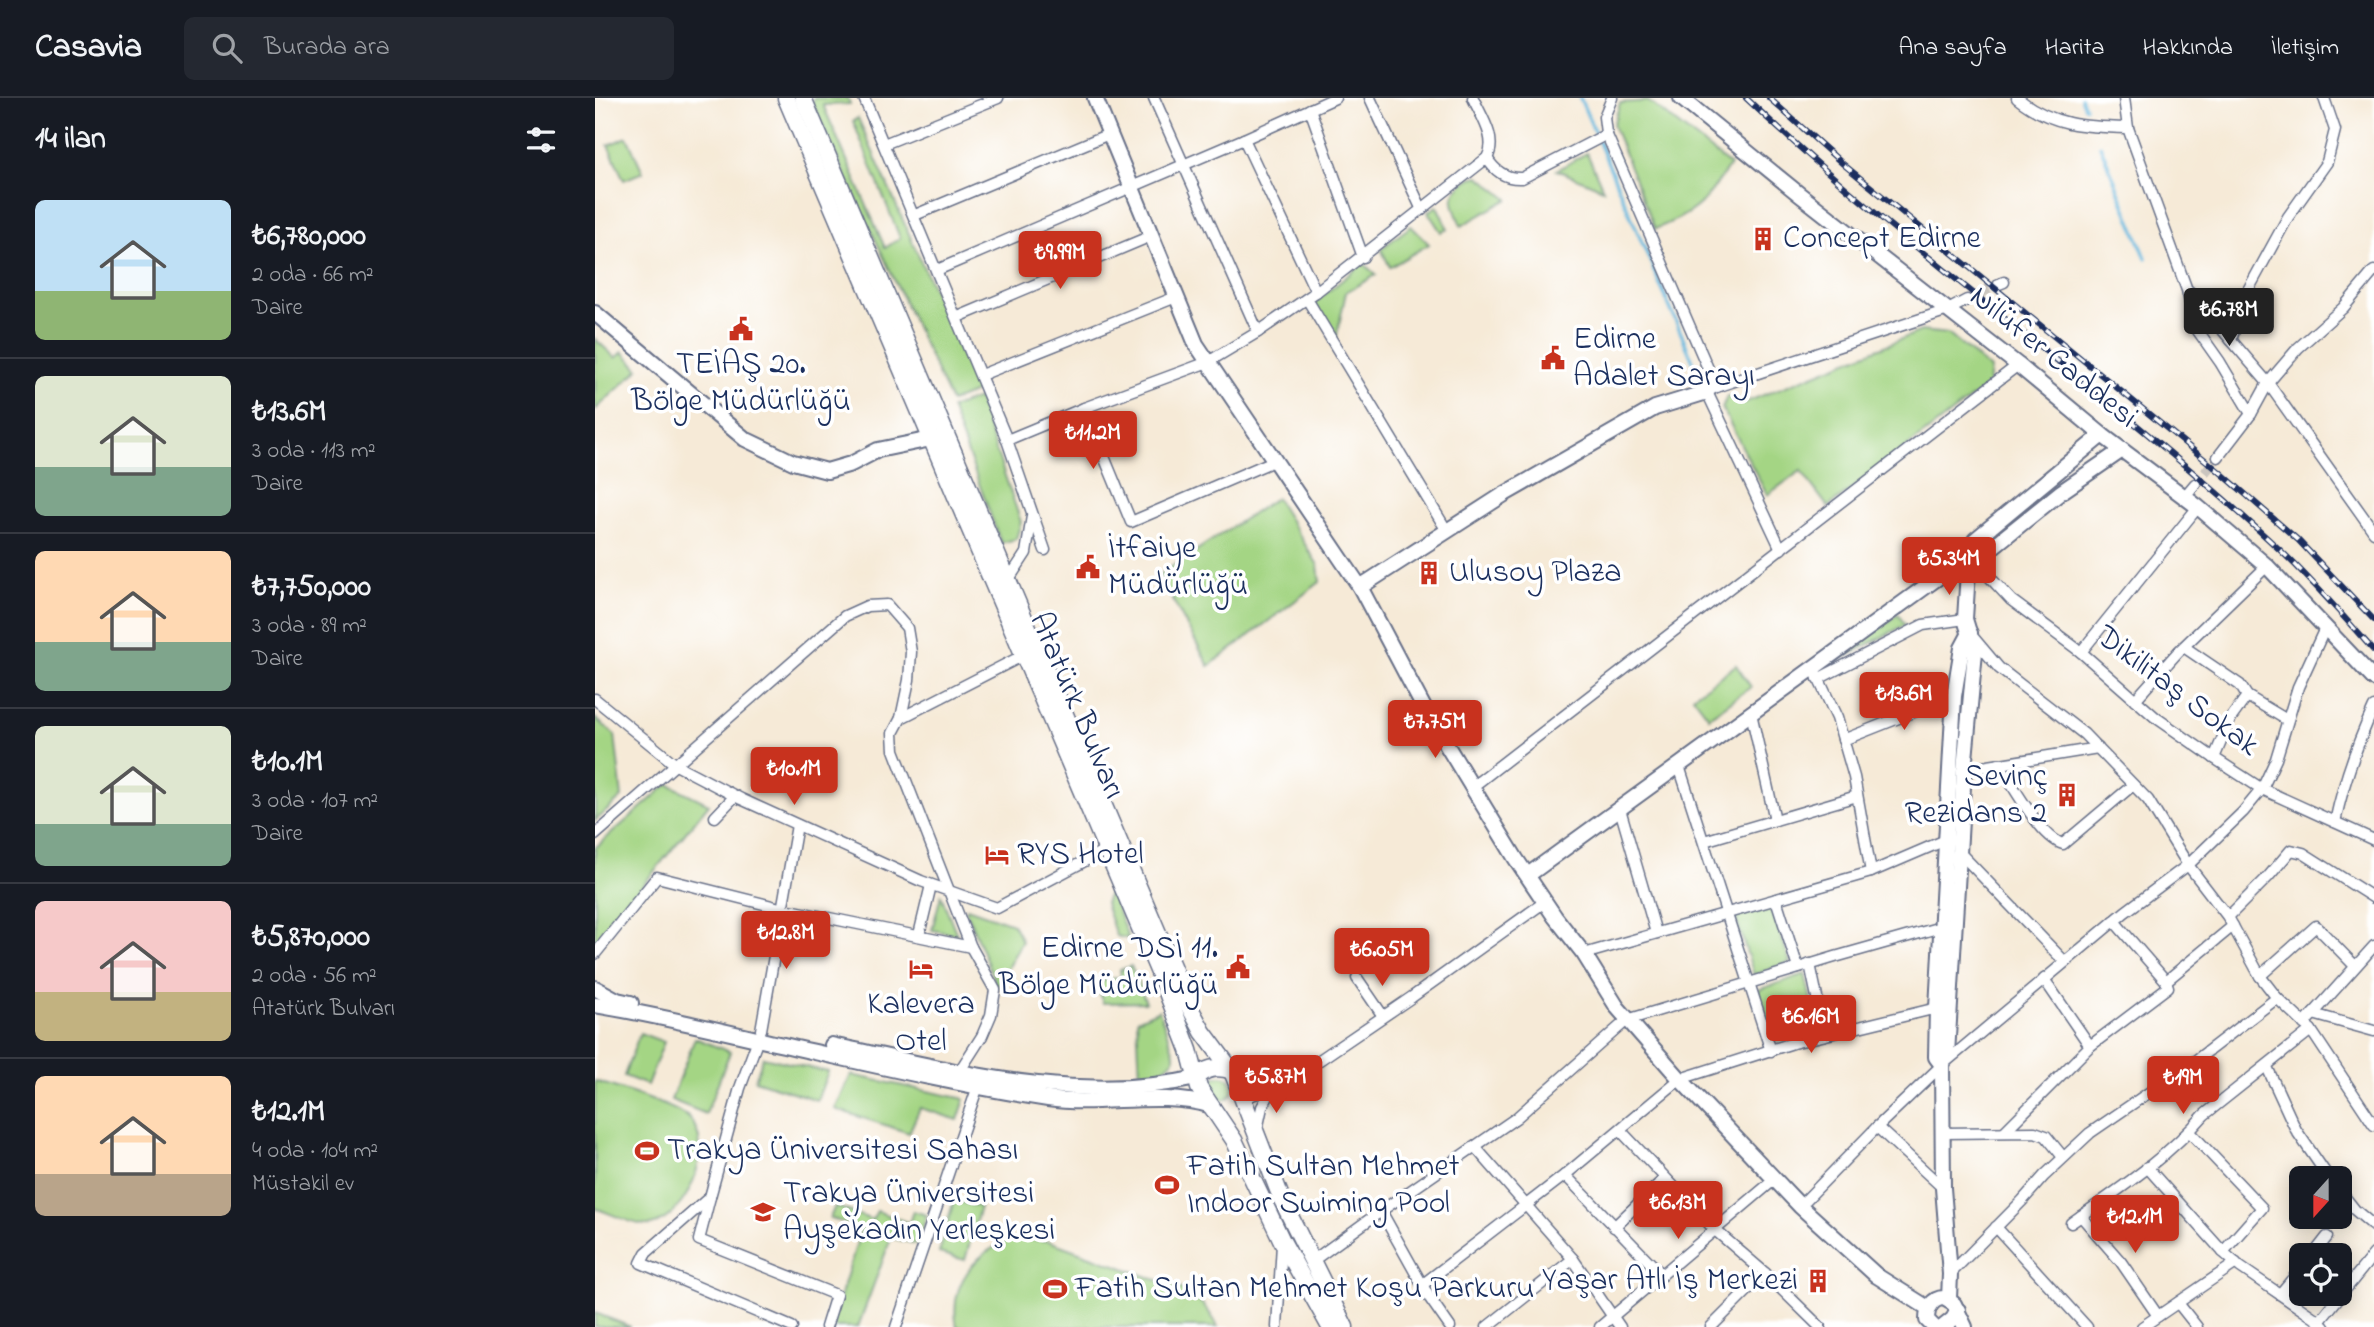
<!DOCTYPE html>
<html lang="tr">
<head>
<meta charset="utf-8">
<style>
	:root { --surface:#171b24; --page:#242831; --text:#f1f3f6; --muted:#9ea1a6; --line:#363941; --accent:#c8321e }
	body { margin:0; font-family:"Indie Flower",sans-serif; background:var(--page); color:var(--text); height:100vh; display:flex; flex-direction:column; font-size:26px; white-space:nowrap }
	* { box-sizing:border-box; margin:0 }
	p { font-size:23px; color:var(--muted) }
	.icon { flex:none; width:38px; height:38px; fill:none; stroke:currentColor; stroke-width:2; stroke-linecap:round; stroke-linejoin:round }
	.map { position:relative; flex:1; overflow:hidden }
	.drawer { display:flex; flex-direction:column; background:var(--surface); width:595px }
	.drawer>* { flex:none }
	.needle { width:46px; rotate:201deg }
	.buttons { position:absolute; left:1694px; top:1068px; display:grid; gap:14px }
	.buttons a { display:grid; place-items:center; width:63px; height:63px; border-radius:10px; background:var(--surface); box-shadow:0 4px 18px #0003; font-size:35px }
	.price { position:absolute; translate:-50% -60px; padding:0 16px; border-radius:7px; background:var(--accent); color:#fff; font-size:23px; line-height:46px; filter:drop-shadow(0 2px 4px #0008) }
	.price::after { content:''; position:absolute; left:50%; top:42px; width:21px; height:16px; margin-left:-10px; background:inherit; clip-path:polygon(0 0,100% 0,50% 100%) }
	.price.selected { background:#222; color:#fff }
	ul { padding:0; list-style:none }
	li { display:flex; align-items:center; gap:21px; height:175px; padding:0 35px }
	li+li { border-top:2px solid var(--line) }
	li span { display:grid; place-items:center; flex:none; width:196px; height:140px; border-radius:10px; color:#555 }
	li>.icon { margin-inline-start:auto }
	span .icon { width:84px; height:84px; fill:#fffc; stroke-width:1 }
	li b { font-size:30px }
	h2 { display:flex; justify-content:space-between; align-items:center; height:84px; padding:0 35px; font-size:30px }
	header { display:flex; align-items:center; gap:42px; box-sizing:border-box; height:98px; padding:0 35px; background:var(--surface); border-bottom:2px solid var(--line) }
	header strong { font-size:33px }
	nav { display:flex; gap:38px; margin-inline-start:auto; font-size:24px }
	.search { width:490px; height:63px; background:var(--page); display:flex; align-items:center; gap:18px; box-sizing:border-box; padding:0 24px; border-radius:10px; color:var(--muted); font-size:26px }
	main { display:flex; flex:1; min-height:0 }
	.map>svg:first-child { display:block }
</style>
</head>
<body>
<header>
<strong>Casavia</strong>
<div class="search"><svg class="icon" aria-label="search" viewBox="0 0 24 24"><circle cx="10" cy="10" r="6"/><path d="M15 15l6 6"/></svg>Burada ara</div>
<nav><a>Ana sayfa</a><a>Harita</a><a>Hakkında</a><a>İletişim</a></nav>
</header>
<main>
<section class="drawer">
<h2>14 ilan<svg class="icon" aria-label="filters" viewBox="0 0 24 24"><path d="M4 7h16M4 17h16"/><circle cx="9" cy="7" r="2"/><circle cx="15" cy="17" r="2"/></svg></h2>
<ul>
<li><span style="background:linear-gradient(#bfe0f5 65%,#8fb573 0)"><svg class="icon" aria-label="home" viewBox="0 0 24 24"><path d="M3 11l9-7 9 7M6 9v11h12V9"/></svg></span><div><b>₺6,780,000</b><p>2 oda · 66 m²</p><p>Daire</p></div></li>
<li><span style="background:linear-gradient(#dfe7d0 65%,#7fa58c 0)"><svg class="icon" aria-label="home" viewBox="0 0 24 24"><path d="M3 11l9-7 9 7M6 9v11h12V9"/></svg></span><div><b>₺13.6M</b><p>3 oda · 113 m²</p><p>Daire</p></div></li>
<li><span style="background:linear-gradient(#ffd9b3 65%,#7fa58c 0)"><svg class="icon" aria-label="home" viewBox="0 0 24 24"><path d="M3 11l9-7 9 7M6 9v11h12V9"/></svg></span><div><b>₺7,750,000</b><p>3 oda · 89 m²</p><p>Daire</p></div></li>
<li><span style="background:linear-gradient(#dfe7d0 70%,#7fa58c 0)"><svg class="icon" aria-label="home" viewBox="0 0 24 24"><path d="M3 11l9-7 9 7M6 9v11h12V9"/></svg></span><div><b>₺10.1M</b><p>3 oda · 107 m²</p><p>Daire</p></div></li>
<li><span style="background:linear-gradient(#f6c9c9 65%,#c2b280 0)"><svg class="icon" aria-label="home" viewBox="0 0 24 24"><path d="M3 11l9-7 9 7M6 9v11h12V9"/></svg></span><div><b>₺5,870,000</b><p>2 oda · 56 m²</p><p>Atatürk Bulvarı</p></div></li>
<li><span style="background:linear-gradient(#ffd9b3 70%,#b9a48a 0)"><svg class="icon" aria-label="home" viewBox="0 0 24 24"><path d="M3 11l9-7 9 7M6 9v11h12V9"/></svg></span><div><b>₺12.1M</b><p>4 oda · 104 m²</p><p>Müstakil ev</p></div></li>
</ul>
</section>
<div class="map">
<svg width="1779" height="1229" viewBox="0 0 1779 1229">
	<rect width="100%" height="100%" fill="#fff"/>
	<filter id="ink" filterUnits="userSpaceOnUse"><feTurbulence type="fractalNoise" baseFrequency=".0143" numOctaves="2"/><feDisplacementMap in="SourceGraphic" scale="14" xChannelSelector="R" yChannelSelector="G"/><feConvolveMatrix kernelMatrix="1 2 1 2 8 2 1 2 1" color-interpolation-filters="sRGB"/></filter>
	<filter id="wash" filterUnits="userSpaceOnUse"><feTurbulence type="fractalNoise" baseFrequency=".00686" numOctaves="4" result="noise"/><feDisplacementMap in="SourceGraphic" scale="28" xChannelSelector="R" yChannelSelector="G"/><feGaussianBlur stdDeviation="1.57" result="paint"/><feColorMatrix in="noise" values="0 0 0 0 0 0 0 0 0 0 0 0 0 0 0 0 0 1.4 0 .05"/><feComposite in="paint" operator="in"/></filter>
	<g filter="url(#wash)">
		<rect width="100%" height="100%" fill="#f6ead7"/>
		<g fill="#a4d584" stroke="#608271" stroke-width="2">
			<polygon points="219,0 253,0 255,6 228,7 290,150 305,140 258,23 263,20 383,293 356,304 217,5"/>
			<path d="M 1053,3 L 1135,67 C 1109,105 1103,114 1060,131 L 1018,27 L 1025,5 Z"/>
			<polygon points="32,39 48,74 29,82 13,47"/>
			<polygon points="992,55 1008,91 962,72"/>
			<path d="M 884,78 L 913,101 L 866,128 C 860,110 850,99 868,86 C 873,81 876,79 884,78 Z"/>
			<polygon points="842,108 853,131 846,134 833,114"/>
			<polygon points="816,128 834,146 795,169 787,153 787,150"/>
			<polygon points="768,165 781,177 751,194 741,241 719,205"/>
			<polygon points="1326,233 1353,236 1395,271 1393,287 1233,409 1206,373 1172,397 1127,310 1132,298 1149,305"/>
			<polygon points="0,241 21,260 28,254 44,271 0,312"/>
			<polygon points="383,300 426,424 421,441 406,445 356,310"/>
			<polygon points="681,400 723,467 725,484 614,568 564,477"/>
			<polygon points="1303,516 1310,527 1231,569"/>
			<polygon points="1141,567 1156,589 1114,619 1098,598"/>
			<polygon points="0,620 20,637 27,699 0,723"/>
			<polygon points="73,686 114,706 0,846 0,750"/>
			<polygon points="515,793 534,841 521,838 510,805"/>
			<polygon points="346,797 362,837 337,832"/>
			<polygon points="1176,809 1195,864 1159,877 1140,818"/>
			<polygon points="372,810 418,826 427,843 402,889 371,813"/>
			<polygon points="536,868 551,904 508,905 501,884 526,879 525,872"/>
			<polygon points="1210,876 1223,933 1177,943 1163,892"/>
			<path d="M 564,912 L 579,955 L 579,961 C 570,973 560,975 545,978 L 542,922 Z"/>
			<polygon points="45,935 69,944 52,987 29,978"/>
			<polygon points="100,940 135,954 111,1016 76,1002"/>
			<polygon points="168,959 233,974 222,1002 160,982"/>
			<polygon points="256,977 370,1001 363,1022 325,1010 314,1035 240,1011"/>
			<circle cx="626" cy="990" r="12"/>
			<path d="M 0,983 C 19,989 83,1009 94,1020 C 121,1048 93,1119 56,1127 C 43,1129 14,1115 0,1110 Z"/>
			<polygon points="359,1102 385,1109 370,1162 344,1155"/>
			<polygon points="240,1108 277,1122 282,1113 314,1125 318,1113 332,1117 322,1146 296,1140 263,1229 236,1229 266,1131 235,1120"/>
			<path d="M 425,1140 L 454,1143 L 584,1190 C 603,1199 614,1211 623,1229 L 362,1229 C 353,1186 382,1149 425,1140 Z"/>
			<polygon points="0,1215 36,1229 0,1229"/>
		</g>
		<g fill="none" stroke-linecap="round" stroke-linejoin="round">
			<g stroke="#60b5dc" stroke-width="3.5">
				<polyline points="985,0 1109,289"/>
				<polyline points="1486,0 1490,9"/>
				<polyline points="1505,47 1551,160"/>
			</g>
		</g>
	</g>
	<g filter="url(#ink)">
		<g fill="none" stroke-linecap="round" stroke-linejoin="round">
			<g stroke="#cac5bf" stroke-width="10" stroke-dasharray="10 5" stroke-linecap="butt">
				<polyline points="1372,202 1404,186"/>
				<polyline points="1600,386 1623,359"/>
			</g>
			<g stroke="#687088" stroke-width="13">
				<g id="street">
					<polyline points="269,0 412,342 450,452"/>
					<polyline points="559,0 663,234"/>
					<polyline points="775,0 827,112"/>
					<polyline points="1017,0 1009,19 1011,35 1121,289"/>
					<path d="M 1422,0 C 1457,28 1490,29 1533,30"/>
					<polyline points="1529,0 1533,30 1592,192 1601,230 1625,264 1656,316"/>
					<polyline points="715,11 768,159"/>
					<polyline points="649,41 721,194"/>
					<polyline points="289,46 403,0"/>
					<path d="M 892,60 C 900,74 911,81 927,80 L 1012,36"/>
					<polyline points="320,117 514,36"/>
					<polyline points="342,172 649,41 740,0"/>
					<polyline points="1404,186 1409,184"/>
					<polyline points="1594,193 1673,285 1779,434"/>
					<polyline points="712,201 852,433"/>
					<polyline points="363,219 556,138"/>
					<polyline points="1636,242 1652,194 1693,119 1732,64 1740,32 1729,0"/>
					<polyline points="386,277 581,199"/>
					<polyline points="489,310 536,424 681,362"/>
					<path d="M 412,342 L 489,310 L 613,264 L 663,234 L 721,194 L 892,60 C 903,41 886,18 878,0"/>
					<polyline points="1623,359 1656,316 1673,285 1703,250 1748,210 1779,173"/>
					<polyline points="1590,398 1600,386"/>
					<polyline points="1186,451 1112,294 1121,289 1353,212 1372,202"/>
					<polyline points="1374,457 1416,502 1486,554 1560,619 1619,660 1667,691 1779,742"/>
					<polyline points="414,481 431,455 437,418"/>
					<polyline points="1377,538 1404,570 1489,636 1553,702 1593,767 1633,819 1665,878 1682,900 1716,932 1779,1027"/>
					<polyline points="1589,549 1645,587 1652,598 1692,622"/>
					<polyline points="1486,554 1603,409"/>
					<polyline points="1218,569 1242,620 1259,679 1276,774"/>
					<polyline points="1223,581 1328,527 1370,521"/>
					<polyline points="0,601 81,667 146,701 326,783 402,810 512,751"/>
					<polyline points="1540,602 1583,554 1672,468"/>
					<polyline points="1156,615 1180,722"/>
					<polyline points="306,620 429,557"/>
					<polyline points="1248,642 1359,598"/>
					<polyline points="1619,660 1636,620 1652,598"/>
					<path d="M 1404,666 C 1417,686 1446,740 1468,746 L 1538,687"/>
					<polyline points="1084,668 1176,953"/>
					<polyline points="1369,672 1503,650"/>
					<polyline points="877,689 1423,267"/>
					<polyline points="1025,711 1061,835"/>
					<polyline points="120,719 140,698"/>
					<path d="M 1740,724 C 1749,682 1761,648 1779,609"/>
					<polyline points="0,737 250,518 272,508 292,507 312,530 316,554 314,582 306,620 298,635 299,652 376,849 400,892 396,917 387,938 364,974"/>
					<polyline points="1109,743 1262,698"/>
					<polyline points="1364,754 1469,863"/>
					<polyline points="1181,801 1203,870"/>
					<polyline points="1633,819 1673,779 1696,752 1708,755 1779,800"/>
					<polyline points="1519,823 1571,883 1638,828"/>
					<polyline points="324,837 336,787"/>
					<polyline points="0,856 62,779 185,810 376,849"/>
					<polyline points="989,856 1276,774 1353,741"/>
					<polyline points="1215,866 1230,937"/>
					<polyline points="1665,878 1721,828 1760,868"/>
					<polyline points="762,880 788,918"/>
					<polyline points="1718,916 1779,933"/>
					<polyline points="1709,926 1779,848"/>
					<polyline points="166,932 202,727"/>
					<polyline points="163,941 145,990 115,1099 51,1155 46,1165 197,1229"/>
					<polyline points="1495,948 1573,889 1571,883"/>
					<polyline points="1672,969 1701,1032 1734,1080"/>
					<polyline points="637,973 664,979 690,978"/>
					<polyline points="648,1001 701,978 817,899 951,803"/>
					<polyline points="1282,1029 1348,1090"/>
					<polyline points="662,1032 667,1009 679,988"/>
					<polyline points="1026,1033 1120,1132 1170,1175 1225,1229"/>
					<polyline points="1410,1033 1495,948 1449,881"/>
					<polyline points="1595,1034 1667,1110 1628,1154"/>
					<polyline points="1348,1035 1440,1034 1451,1038 1468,1059"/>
					<polyline points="880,1049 978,1161 1025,1229"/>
					<polyline points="1552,1069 1628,1154 1645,1169 1721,1221 1729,1229"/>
					<polyline points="970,1077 1067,1177"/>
					<polyline points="1745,1093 1760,1112 1779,1128"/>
					<polyline points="115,1099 104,1142 241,1197 231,1229"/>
					<polyline points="1205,1108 1282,1029 1347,967 1530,814 1593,767 1648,714 1667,691 1681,661 1703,589 1731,528"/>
					<polyline points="786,1113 834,1199 855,1229"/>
					<polyline points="1486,1118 1526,1164 1563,1218"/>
					<path d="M 1476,1125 C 1523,1092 1572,1060 1609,1017 L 1716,932"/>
					<polyline points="1019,1129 1070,1080"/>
					<polyline points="1401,1129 1492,1229"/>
					<polyline points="1718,1157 1732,1139"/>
					<polyline points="716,1164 786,1113 921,1020 1032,922 1240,859 1346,829"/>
					<polyline points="1355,1176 1427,1103 1449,1078 1495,1035 1600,963 1682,900"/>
					<polyline points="827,1187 970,1077 1085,981 1198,945 1342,910"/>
					<polyline points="1685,1196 1706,1171"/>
					<polyline points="1583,1205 1602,1229"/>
					<polyline points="1724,1224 1779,1156"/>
					<polyline points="301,1229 383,988"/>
					<polyline points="682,1229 687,1146"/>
					<polyline points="892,1229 978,1161"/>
					<polyline points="1005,1229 1180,1081"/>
					<polyline points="1116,1229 1170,1175"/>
					<polyline points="1547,1229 1641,1165"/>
				</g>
			</g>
			<g stroke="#687088" stroke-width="18">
				<g id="secondary">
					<polyline points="500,0 601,246 765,489 829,610 877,689 921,761 960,819 989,856 1022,909 1085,981 1205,1108 1282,1178 1333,1210"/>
					<polyline points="1086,0 1204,96 1423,267 1507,337 1603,409 1672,468 1779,581"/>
					<polyline points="0,215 150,341 198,364 232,373 256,366 283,352 336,341"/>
					<polyline points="765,489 908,397 1060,310 1112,294"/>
					<polyline points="933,777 1374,457 1395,451 1466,394 1527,352"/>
					<polyline points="0,890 22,902 36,905"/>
					<path d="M 0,907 C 56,916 111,929 166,942 C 261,963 357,986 453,1001 C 507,1009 564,992 617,1008"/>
					<path d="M 237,947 C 357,972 479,1007 602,980"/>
					<polyline points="1347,967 1341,959 1342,910 1359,598 1367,550 1375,535"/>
					<polyline points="1354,1201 1355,1176 1348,1090 1347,967 1352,956 1369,672 1380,554 1370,521 1374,457 1380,442 1507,337"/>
					<path d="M 1339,1229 L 1332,1222 C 1332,1211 1337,1200 1349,1200 L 1359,1206 L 1370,1229"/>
					<polyline points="1348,1229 1358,1221 1363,1212"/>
				</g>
			</g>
			<g stroke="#687088" stroke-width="19">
				<g id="primary">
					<polyline points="191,0 568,884 594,952 604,990 639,1042 687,1143 735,1229"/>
					<polyline points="208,0 594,908 608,934 637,973 687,1102 750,1229"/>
					<path d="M 602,980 C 611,969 623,968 637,973"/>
				</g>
			</g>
			<use href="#street" stroke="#fff" stroke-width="10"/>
			<use href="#secondary" stroke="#fff" stroke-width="14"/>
			<use href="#primary" stroke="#fff" stroke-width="16"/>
			<g stroke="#1b2f5e" stroke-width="6">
				<g id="rail">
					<path d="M 1151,0 C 1320,161 1515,293 1685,452 C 1719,484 1749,519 1779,553"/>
					<polyline points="1174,0 1248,66 1625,374 1703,442 1779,522"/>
				</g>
			</g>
			<use href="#rail" stroke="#fff" stroke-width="3.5" stroke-dasharray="10" stroke-linecap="butt"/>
		</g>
	</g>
	<defs>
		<g id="building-bare" transform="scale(1.89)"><path d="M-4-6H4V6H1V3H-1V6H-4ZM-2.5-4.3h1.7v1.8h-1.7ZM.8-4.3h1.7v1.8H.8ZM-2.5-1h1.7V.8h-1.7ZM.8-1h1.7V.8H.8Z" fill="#c8321e" stroke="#fff" stroke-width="2.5" paint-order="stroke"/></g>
		<g id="civic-bare" transform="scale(1.89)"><path d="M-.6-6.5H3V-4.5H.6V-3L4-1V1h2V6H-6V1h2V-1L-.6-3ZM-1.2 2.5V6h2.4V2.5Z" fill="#c8321e" stroke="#fff" stroke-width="2.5" paint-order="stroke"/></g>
		<g id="hotel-bare" transform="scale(1.89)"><path d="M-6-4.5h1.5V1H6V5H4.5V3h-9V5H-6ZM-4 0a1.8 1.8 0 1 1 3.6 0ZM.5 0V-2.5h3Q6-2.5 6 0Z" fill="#c8321e" stroke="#fff" stroke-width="2.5" paint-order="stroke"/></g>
		<g id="stadium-bare" transform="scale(1.89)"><path d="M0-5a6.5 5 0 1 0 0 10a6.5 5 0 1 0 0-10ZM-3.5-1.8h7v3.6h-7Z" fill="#c8321e" stroke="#fff" stroke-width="2.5" paint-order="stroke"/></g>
		<g id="university-bare" transform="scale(1.89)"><path d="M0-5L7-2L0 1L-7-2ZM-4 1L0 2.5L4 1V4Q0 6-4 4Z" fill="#c8321e" stroke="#fff" stroke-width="2.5" paint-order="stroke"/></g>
	</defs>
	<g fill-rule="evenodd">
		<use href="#building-bare" x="1168" y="141"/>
		<use href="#civic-bare" x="146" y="231"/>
		<use href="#civic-bare" x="958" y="260"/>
		<use href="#civic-bare" x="493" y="469"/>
		<use href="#building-bare" x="834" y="475"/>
		<use href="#building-bare" x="1472" y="697"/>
		<use href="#hotel-bare" x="402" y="757"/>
		<use href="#civic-bare" x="643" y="869"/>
		<use href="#hotel-bare" x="326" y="871"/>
		<use href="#stadium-bare" x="52" y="1053"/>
		<use href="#stadium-bare" x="572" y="1087"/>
		<use href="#university-bare" x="168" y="1114"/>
		<use href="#building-bare" x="1223" y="1183"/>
		<use href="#stadium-bare" x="460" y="1191"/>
	</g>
	<g text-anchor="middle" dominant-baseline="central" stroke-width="7" stroke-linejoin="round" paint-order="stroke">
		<g font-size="32" fill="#1b2f5e" stroke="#fff" text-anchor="start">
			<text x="1188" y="141">Concept Edirne</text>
			<text x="978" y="242">Edirne<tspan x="978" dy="37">Adalet Sarayı</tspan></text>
			<text x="146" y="267" text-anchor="middle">TEİAŞ 20.<tspan x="146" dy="37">Bölge Müdürlüğü</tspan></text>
			<text x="513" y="451">İtfaiye<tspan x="513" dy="37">Müdürlüğü</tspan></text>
			<text x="854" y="475">Ulusoy Plaza</text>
			<text x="1452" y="679" text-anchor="end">Sevinç<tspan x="1452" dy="37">Rezidans 2</tspan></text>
			<text x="422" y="757">RYS Hotel</text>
			<text x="623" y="851" text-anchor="end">Edirne DSİ 11.<tspan x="623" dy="37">Bölge Müdürlüğü</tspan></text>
			<text x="326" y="907" text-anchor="middle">Kalevera<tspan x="326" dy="37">Otel</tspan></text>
			<text x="72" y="1053">Trakya Üniversitesi Sahası</text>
			<text x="592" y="1069">Fatih Sultan Mehmet<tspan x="592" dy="37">Indoor Swiming Pool</tspan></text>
			<text x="188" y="1096">Trakya Üniversitesi<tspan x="188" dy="37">Ayşekadın Yerleşkesi</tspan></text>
			<text x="1203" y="1183" text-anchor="end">Yaşar Atlı İş Merkezi</text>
			<text x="480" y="1191">Fatih Sultan Mehmet Koşu Parkuru</text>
		</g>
		<g font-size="32" fill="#1b2f5e" stroke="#fff">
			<text transform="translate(1458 260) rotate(39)">Nilüfer Caddesi</text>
			<text transform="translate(1582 594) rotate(37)">Dikilitaş Sokak</text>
			<text transform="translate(481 608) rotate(67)">Atatürk Bulvarı</text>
		</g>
	</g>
</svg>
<div class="buttons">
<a><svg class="needle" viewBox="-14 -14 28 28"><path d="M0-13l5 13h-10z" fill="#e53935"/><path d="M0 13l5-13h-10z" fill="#9ea1a6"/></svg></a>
<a><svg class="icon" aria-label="locate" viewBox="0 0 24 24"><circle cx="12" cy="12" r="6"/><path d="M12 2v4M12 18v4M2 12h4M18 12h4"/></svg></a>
</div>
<b class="price" style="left:465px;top:193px">₺9.99M</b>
<b class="price selected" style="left:1634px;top:250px">₺6.78M</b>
<b class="price" style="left:498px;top:373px">₺11.2M</b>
<b class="price" style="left:1354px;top:499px">₺5.34M</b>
<b class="price" style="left:1309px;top:634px">₺13.6M</b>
<b class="price" style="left:840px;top:662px">₺7.75M</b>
<b class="price" style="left:199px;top:709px">₺10.1M</b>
<b class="price" style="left:191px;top:873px">₺12.8M</b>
<b class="price" style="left:787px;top:890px">₺6.05M</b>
<b class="price" style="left:1216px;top:957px">₺6.16M</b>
<b class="price" style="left:681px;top:1017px">₺5.87M</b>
<b class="price" style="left:1588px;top:1018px">₺19M</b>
<b class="price" style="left:1083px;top:1143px">₺6.13M</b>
<b class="price" style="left:1540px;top:1157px">₺12.1M</b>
</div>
</main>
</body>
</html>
